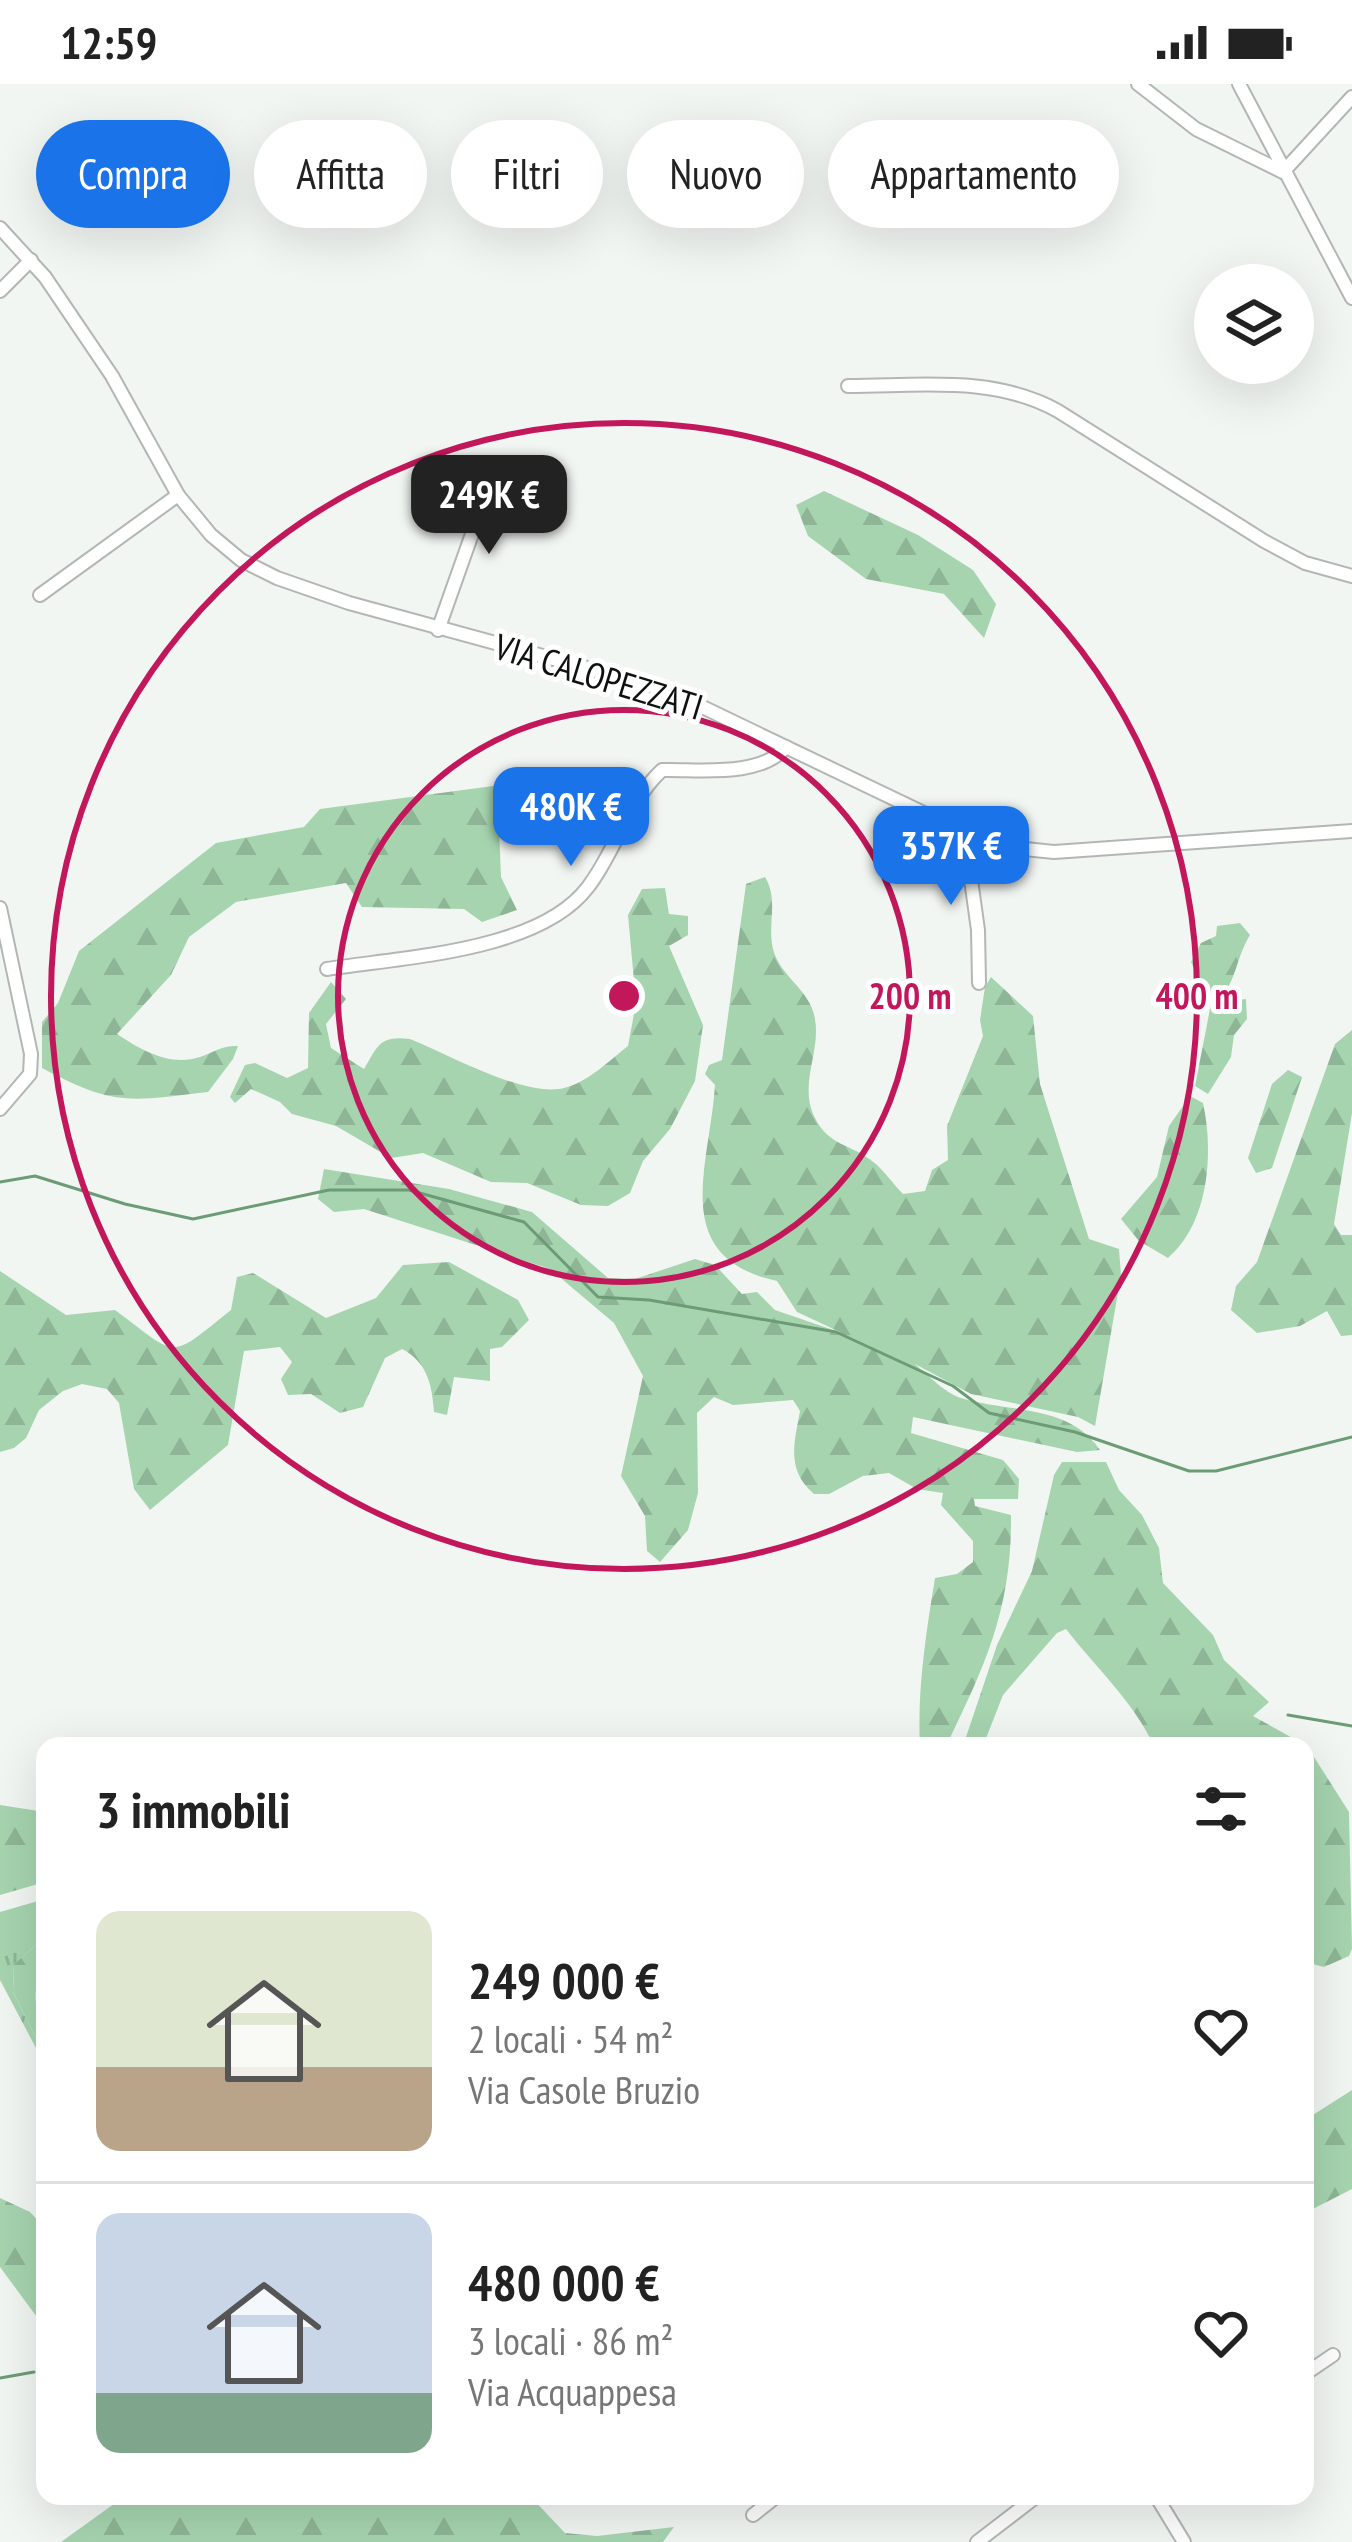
<!DOCTYPE html>
<html lang="it">
<head>
<meta charset="utf-8">
<style>
	:root { --surface:#fff; --page:#f6f6f6; --text:#222; --muted:#767676; --line:#e0e0e0; --accent:#1a73e8 }
	body { margin:0; font-family:"PT Sans Narrow",sans-serif; background:var(--page); color:var(--text); height:100vh; display:flex; flex-direction:column; font-size:45px; white-space:nowrap }
	* { box-sizing:border-box; margin:0 }
	p { font-size:39px; color:var(--muted) }
	.icon { flex:none; width:66px; height:66px; fill:none; stroke:currentColor; stroke-width:2; stroke-linecap:round; stroke-linejoin:round }
	.map { position:relative; flex:1; overflow:hidden }
	.side { position:absolute; left:36px; top:1653px; width:1278px; height:768px; display:flex; flex-direction:column; background:var(--surface); border-radius:24px; box-shadow:0 12px 48px #0002 }
	.side>* { flex:none }
	.hud { position:absolute; left:36px; top:36px; width:1281px; height:108px; display:flex; gap:24px }
	.fabs { position:absolute; left:1194px; top:180px; display:grid; gap:24px }
	.fabs a { display:grid; place-items:center; width:120px; height:120px; border-radius:50%; background:var(--surface); box-shadow:0 12px 48px #0002; font-size:60px }
	.price { position:absolute; translate:-50% -102px; padding:0 27px; border-radius:24px; background:var(--accent); color:#fff; font-size:39px; line-height:78px; filter:drop-shadow(0 3px 6px #0008) }
	.price::after { content:''; position:absolute; left:50%; top:72px; width:36px; height:27px; margin-left:-18px; background:inherit; clip-path:polygon(0 0,100% 0,50% 100%) }
	.price.current { background:#222; color:#fff }
	ul { padding:0; list-style:none }
	li { display:flex; align-items:center; gap:36px; height:300px; padding:0 60px }
	li+li { border-top:3px solid var(--line) }
	li span { display:grid; place-items:center; flex:none; width:336px; height:240px; border-radius:24px; color:#555 }
	li>.icon { margin-inline-start:auto }
	span .icon { width:144px; height:144px; fill:#fffc; stroke-width:1 }
	li b { font-size:51px }
	h2 { display:flex; justify-content:space-between; align-items:center; height:144px; padding:0 60px; font-size:51px }
	.pill { padding:0 42px; border-radius:54px; background:var(--surface); box-shadow:0 12px 48px #0002; font-size:42px; line-height:108px }
	.pill.current { background:var(--accent); color:#fff }
	.status { display:flex; justify-content:space-between; align-items:center; height:84px; padding:0 60px; background:var(--surface); direction:ltr }
	.status svg { height:33px; fill:currentColor }
	.map>svg:first-child { display:block }
</style>
</head>
<body>
<div class="status"><b>12:59</b><svg viewBox="0 0 49 12"><path d="M0 12V9h3v3zM5 12V6h3v6zM10 12V3h3v9zM15 12V0h3v12zM26 1h20v11H26zM47 4h2v5h-2z"/></svg></div>
<div class="map">
<svg width="1352" height="2458" viewBox="0 0 1352 2458">
	<defs>
		<pattern id="grass-tufts" width="24" height="20" patternUnits="userSpaceOnUse" patternTransform="scale(3)"><rect width="24" height="20" fill="#a6d4af"/><path d="M3 7l-1-3M5 7V3M7 7l1-3M15 17l-1-3M17 17v-4M19 17l1-3" fill="none" stroke="#8eb596"/></pattern>
		<pattern id="forest-firs" width="22" height="20" patternUnits="userSpaceOnUse" patternTransform="scale(3)"><rect width="22" height="20" fill="#a6d4af"/><path d="M5 1l3.5 6h-7zM16 11l3.5 6h-7z" fill="#8eb596"/></pattern>
	</defs>
	<rect width="100%" height="100%" fill="#f2f6f3"/>
	<polygon fill="url(#grass-tufts)" points="45,1815 45,1853 14,1880 13,1908 45,1972 45,1981 0,1896 0,1828"/>
	<g fill="url(#forest-firs)">
		<polygon points="824,407 918,451 973,486 996,520 984,554 944,510 866,495 808,452 796,421"/>
		<path d="M 569,692 L 580,702 L 499,745 L 501,793 L 517,826 L 482,838 L 464,825 L 362,823 L 346,799 L 236,818 L 189,853 L 171,891 L 117,950 C 141,966 170,983 200,973 C 214,968 223,961 238,962 L 233,975 L 208,1008 C 129,1017 115,1023 42,984 L 42,938 L 58,919 L 79,867 L 216,759 L 304,743 L 320,725 Z"/>
		<path d="M 765,793 C 779,816 767,840 773,865 C 780,893 811,906 815,935 C 821,969 798,1000 815,1034 C 829,1062 851,1060 872,1077 C 884,1086 893,1100 903,1110 L 925,1107 L 932,1086 L 948,1076 L 947,1042 L 983,952 L 980,936 L 985,903 L 991,893 L 1033,932 L 1040,1000 L 1089,1155 L 1119,1165 L 1121,1191 L 1095,1342 L 1078,1333 L 971,1310 L 915,1280 C 928,1291 945,1309 961,1314 C 1010,1329 1069,1320 1100,1366 L 1077,1368 L 913,1333 L 911,1349 L 1003,1376 L 1019,1395 L 1018,1415 L 974,1415 L 975,1422 L 1011,1431 C 1012,1524 986,1580 946,1662 L 920,1662 C 917,1607 926,1549 935,1494 L 957,1490 L 973,1478 L 973,1457 L 941,1421 L 943,1409 L 917,1405 L 889,1389 L 863,1392 L 829,1410 L 814,1410 C 786,1386 794,1360 800,1327 L 793,1316 L 733,1321 L 714,1313 L 697,1329 L 698,1409 L 688,1446 L 660,1478 L 647,1467 L 645,1432 L 621,1392 L 643,1292 L 614,1239 L 550,1185 L 364,1125 L 334,1128 L 318,1115 L 324,1085 L 449,1105 L 532,1128 L 608,1194 L 635,1195 L 695,1175 L 715,1181 L 742,1210 L 757,1208 L 775,1226 L 842,1249 L 797,1228 L 777,1197 C 667,1173 710,1082 715,1001 L 705,990 L 709,981 L 722,976 L 746,800 Z"/>
		<path d="M 665,804 L 669,830 L 688,832 L 688,851 L 669,862 L 703,941 L 695,997 L 670,1045 L 643,1077 L 630,1109 L 608,1122 L 581,1121 L 527,1099 L 491,1098 L 423,1069 L 391,1074 L 336,1042 L 292,1030 L 280,1018 L 251,1005 L 235,1019 L 230,1013 L 245,981 L 255,979 L 287,994 L 308,984 L 309,929 L 331,898 L 346,915 L 326,940 L 331,964 L 364,985 C 378,962 379,951 410,955 C 448,970 525,1014 564,1004 C 587,999 610,976 628,962 L 636,919 L 628,831 L 642,805 Z"/>
		<path d="M 1240,839 L 1250,851 C 1236,874 1237,895 1220,915 L 1205,911 L 1191,878 L 1201,859 L 1216,852 L 1217,842 Z"/>
		<polygon points="1246,915 1247,935 1234,951 1231,973 1208,1010 1195,1002 1210,925 1221,918"/>
		<polygon points="1352,946 1352,1029 1334,1140 1341,1151 1352,1151 1352,1251 1341,1252 1327,1227 1300,1242 1257,1249 1231,1226 1236,1202 1257,1178 1335,960"/>
		<polygon points="1288,986 1302,993 1272,1084 1256,1089 1248,1074 1272,1000"/>
		<path d="M 1190,1012 L 1203,1019 C 1214,1069 1209,1139 1168,1174 L 1139,1157 L 1121,1135 L 1157,1093 L 1169,1042 Z"/>
		<path d="M 449,1178 L 518,1216 L 529,1236 L 502,1263 L 490,1265 L 490,1297 L 454,1293 L 447,1331 L 434,1328 C 432,1300 427,1278 402,1265 L 385,1274 L 363,1323 L 340,1329 L 311,1310 L 288,1311 L 281,1295 L 292,1278 L 280,1263 L 244,1267 L 228,1361 L 150,1426 L 134,1405 L 119,1319 L 107,1305 L 82,1300 L 63,1307 L 39,1326 L 26,1354 L 14,1364 L 0,1368 L 0,1187 L 66,1231 L 115,1226 C 180,1274 167,1277 231,1226 L 237,1193 L 253,1189 L 326,1234 L 376,1214 L 403,1181 Z"/>
		<path d="M 1062,1378 L 1106,1378 L 1119,1406 L 1142,1431 L 1159,1464 L 1163,1499 L 1213,1551 L 1224,1576 L 1269,1618 L 1253,1632 L 1307,1662 L 1349,1728 L 1352,1865 L 1349,1872 L 1324,1883 L 1305,1878 L 1305,1662 L 1154,1662 C 1134,1618 1096,1584 1066,1545 L 1057,1549 L 1003,1611 L 983,1662 L 963,1662 L 997,1561 L 1032,1487 L 1054,1391 Z"/>
		<polygon points="0,1721 45,1728 45,1798 0,1811"/>
		<path d="M 45,1853 L 45,1886 C 24,1909 45,1944 45,1972 L 13,1908 L 14,1880 Z"/>
		<polygon points="1352,2006 1352,2105 1305,2129 1305,2036"/>
		<polygon points="0,2114 30,2128 45,2144 45,2244 0,2183"/>
		<polygon points="125,2412 530,2412 565,2449 597,2452 674,2443 663,2458 61,2458"/>
	</g>
	<g fill="none" stroke-linecap="round" stroke-linejoin="round">
		<g stroke="#6b9c76" stroke-width="3">
			<polyline points="0,1098 35,1092 125,1120 193,1135 329,1106 409,1106 524,1138 598,1213 649,1216 836,1248 953,1302 989,1329 1075,1348 1189,1387 1216,1387 1352,1353"/>
			<polyline points="1288,1631 1352,1642"/>
			<polyline points="0,2294 34,2288"/>
		</g>
		<g stroke="#b3b7b4" stroke-width="16">
			<g id="minor">
				<polyline points="1138,0 1196,45 1283,88 1352,13"/>
				<polyline points="1239,0 1352,214"/>
				<polyline points="0,144 45,193 112,292 178,411 211,451 241,476 277,494 349,519 667,606 934,734 1015,764 1054,768 1352,747"/>
				<polyline points="0,207 31,176"/>
				<path d="M 848,302 C 920,302 993,291 1058,327 L 1264,457 L 1305,479 L 1352,492"/>
				<polyline points="40,511 178,411"/>
				<polyline points="438,546 495,385"/>
				<polyline points="964,746 978,846 979,899"/>
				<polyline points="0,824 31,970 30,990 0,1025"/>
				<path d="M 327,885 C 402,873 539,868 588,803 C 617,765 626,720 662,686 C 699,685 760,694 786,663"/>
				<polyline points="1305,2290 1333,2271"/>
				<polyline points="1156,2412 1184,2458"/>
				<polyline points="753,2431 777,2412"/>
				<polyline points="977,2458 1037,2412"/>
			</g>
		</g>
		<use href="#minor" stroke="#fff" stroke-width="12"/>
	</g>
	<g fill="none" stroke="#c2185b" stroke-width="6">
		<circle cx="624" cy="912" r="286"/>
		<circle cx="624" cy="912" r="573"/>
	</g>
	<g text-anchor="middle" dominant-baseline="central" stroke-width="10" stroke-linejoin="round" paint-order="stroke">
		<g font-size="36" fill="#0f1110" stroke="#fff">
			<text transform="translate(599 592) rotate(17)">VIA CALOPEZZATI</text>
		</g>
	</g>
	<circle cx="624" cy="912" r="18" fill="#c2185b" stroke="#fff" stroke-width="6"/>
	<g font-size="36" text-anchor="middle" font-weight="bold" fill="#c2185b" stroke="#fff" stroke-width="10" stroke-linejoin="round" paint-order="stroke">
		<text x="910" y="925">200 m</text>
		<text x="1197" y="925">400 m</text>
	</g>
</svg>
<div class="fabs">
<a><svg class="icon" aria-label="layers" viewBox="0 0 24 24"><path d="M12 4l9 5-9 5-9-5zM3 14l9 5 9-5"/></svg></a>
</div>
<b class="price current" style="left:489px;top:473px">249K €</b>
<b class="price" style="left:571px;top:785px">480K €</b>
<b class="price" style="left:951px;top:824px">357K €</b>
<div class="hud">
<a class="pill current">Compra</a>
<a class="pill">Affitta</a>
<a class="pill">Filtri</a>
<a class="pill">Nuovo</a>
<a class="pill">Appartamento</a>
</div>
<section class="side">
<h2>3 immobili<svg class="icon" aria-label="filters" viewBox="0 0 24 24"><path d="M4 7h16M4 17h16"/><circle cx="9" cy="7" r="2"/><circle cx="15" cy="17" r="2"/></svg></h2>
<ul>
<li><span style="background:linear-gradient(#dfe7d0 65%,#b9a48a 0)"><svg class="icon" aria-label="home" viewBox="0 0 24 24"><path d="M3 11l9-7 9 7M6 9v11h12V9"/></svg></span><div><b>249 000 €</b><p>2 locali · 54 m²</p><p>Via Casole Bruzio</p></div><svg class="icon" aria-label="heart" viewBox="0 0 24 24"><path d="M12 20l-8-8c-3-5 5-10 8-4 3-6 11-1 8 4z"/></svg></li>
<li><span style="background:linear-gradient(#c9d6e8 75%,#7fa58c 0)"><svg class="icon" aria-label="home" viewBox="0 0 24 24"><path d="M3 11l9-7 9 7M6 9v11h12V9"/></svg></span><div><b>480 000 €</b><p>3 locali · 86 m²</p><p>Via Acquappesa</p></div><svg class="icon" aria-label="heart" viewBox="0 0 24 24"><path d="M12 20l-8-8c-3-5 5-10 8-4 3-6 11-1 8 4z"/></svg></li>
</ul>
</section>
</div>
</body>
</html>
